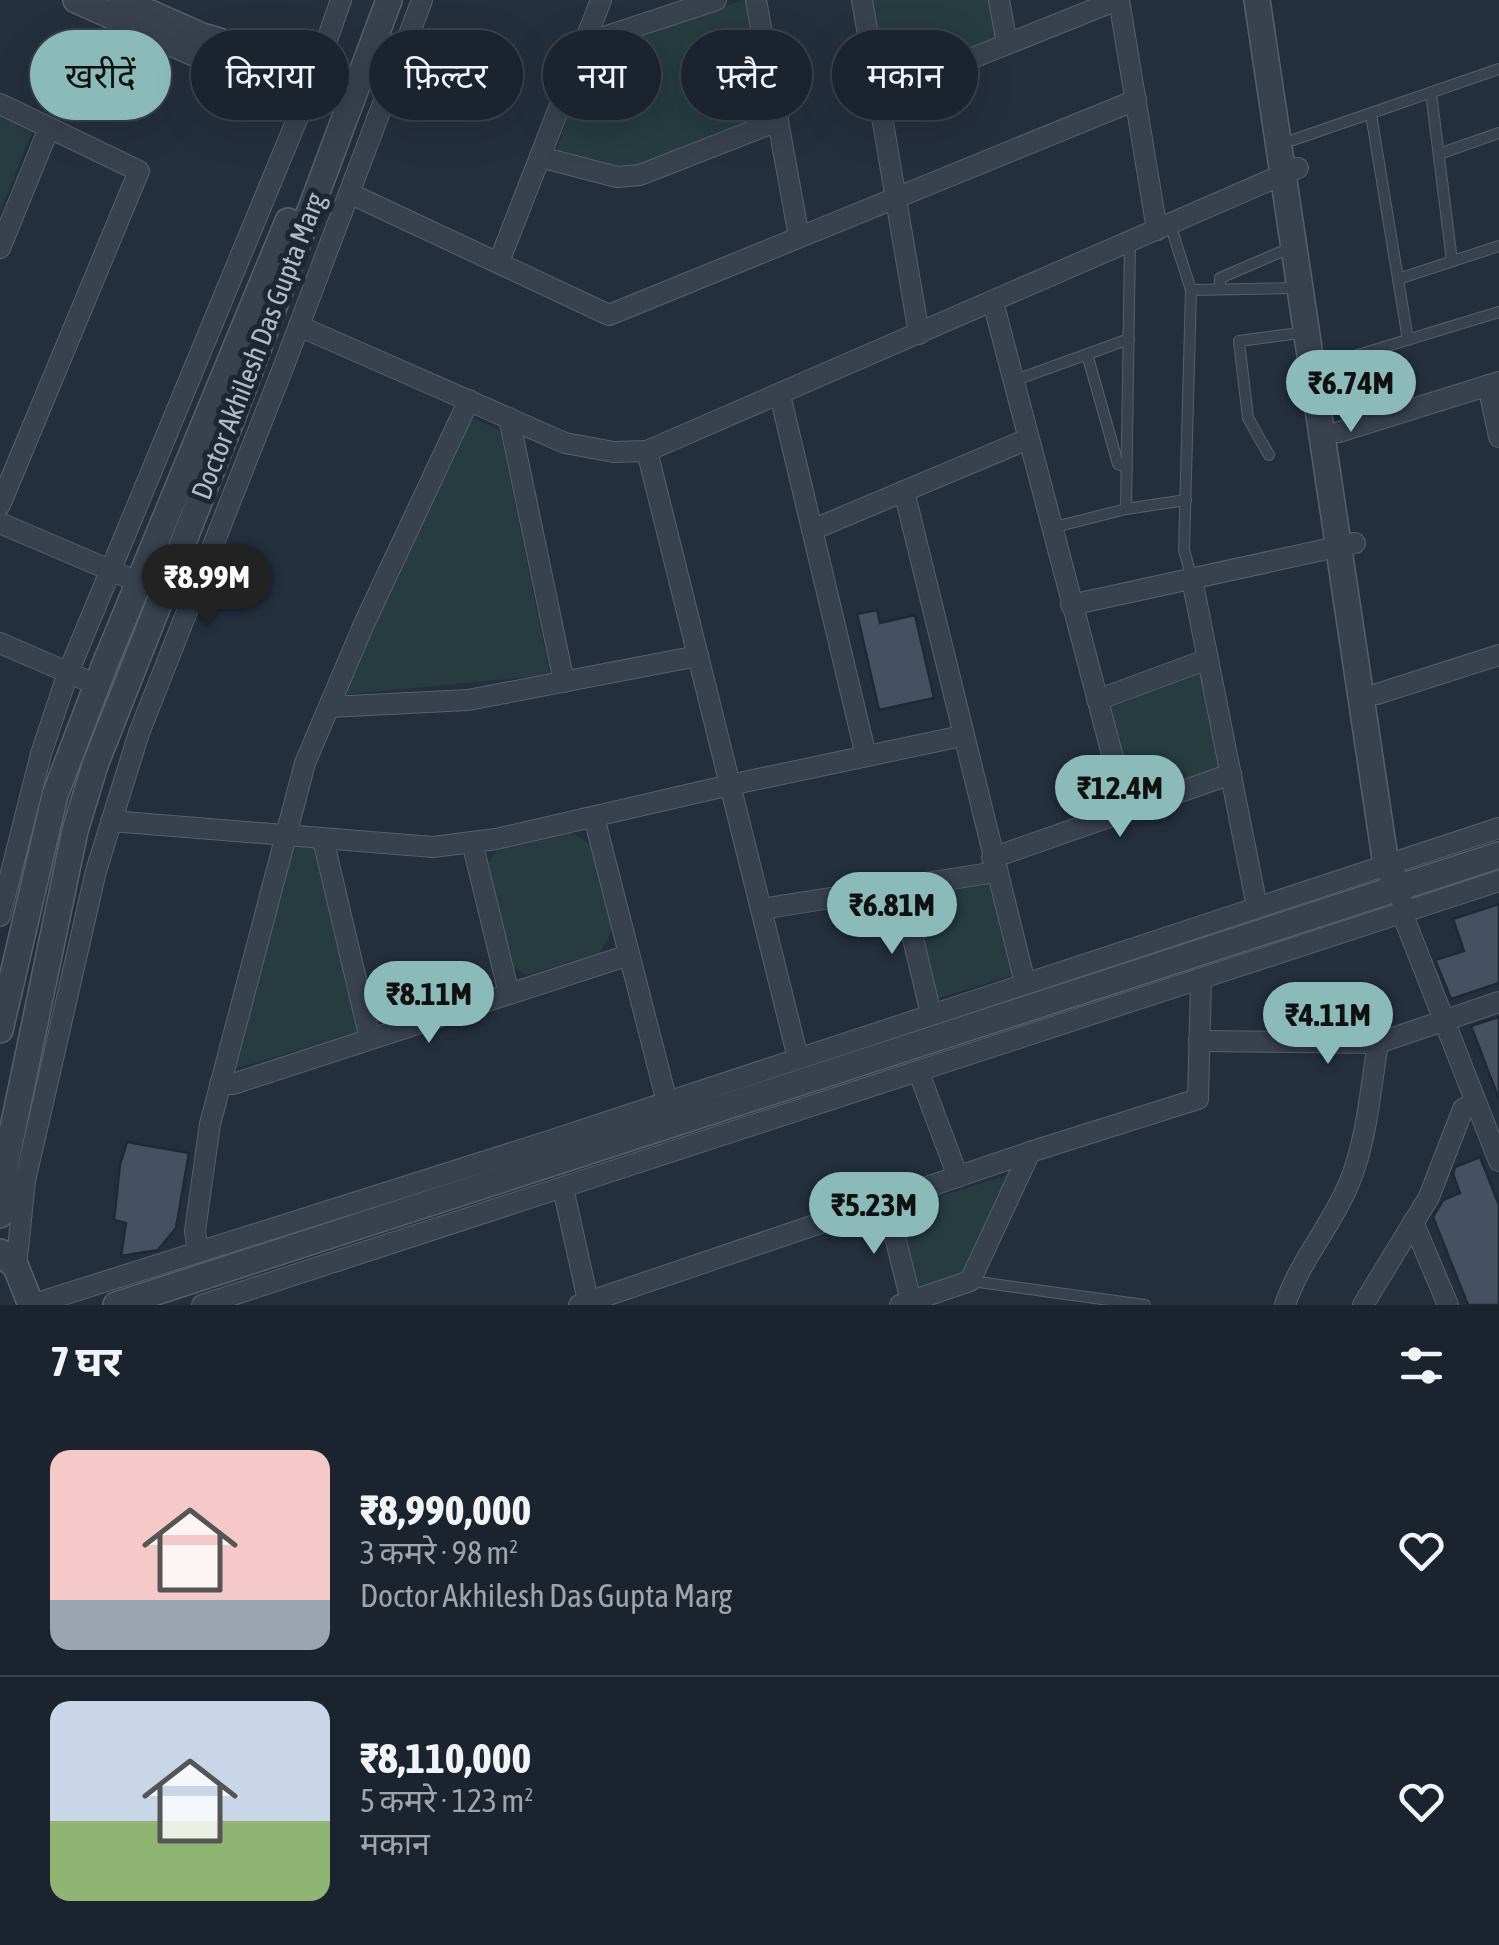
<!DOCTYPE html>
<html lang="hi">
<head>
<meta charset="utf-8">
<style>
	:root { --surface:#1b232e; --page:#282f3a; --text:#f1f3f6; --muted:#a0a4aa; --line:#39404a; --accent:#8bbbb9 }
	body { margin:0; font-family:"Asap Condensed","Noto Sans Devanagari",sans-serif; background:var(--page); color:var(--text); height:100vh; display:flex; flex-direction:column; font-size:38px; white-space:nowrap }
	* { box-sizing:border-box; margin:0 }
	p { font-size:32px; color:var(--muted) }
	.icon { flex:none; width:55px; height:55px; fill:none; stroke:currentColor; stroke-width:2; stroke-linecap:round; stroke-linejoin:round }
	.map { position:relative; height:1305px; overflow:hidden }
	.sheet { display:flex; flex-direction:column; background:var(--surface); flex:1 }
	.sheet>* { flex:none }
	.guide { position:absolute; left:30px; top:30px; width:1440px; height:90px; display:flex; gap:20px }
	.price { position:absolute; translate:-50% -85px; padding:0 22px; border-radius:35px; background:var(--accent); color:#111; font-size:32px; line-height:65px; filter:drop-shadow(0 2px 5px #0008) }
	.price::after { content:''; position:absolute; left:50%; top:60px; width:30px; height:22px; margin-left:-15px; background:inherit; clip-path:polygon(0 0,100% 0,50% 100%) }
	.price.on { background:#222; color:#fff }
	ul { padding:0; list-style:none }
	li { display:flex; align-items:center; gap:30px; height:250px; padding:0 50px }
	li+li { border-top:2px solid var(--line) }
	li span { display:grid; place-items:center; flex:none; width:280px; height:200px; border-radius:20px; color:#555 }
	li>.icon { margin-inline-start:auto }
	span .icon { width:120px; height:120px; fill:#fffc; stroke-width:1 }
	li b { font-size:42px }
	h2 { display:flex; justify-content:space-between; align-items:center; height:120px; padding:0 50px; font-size:42px }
	.pill { padding:0 35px; border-radius:45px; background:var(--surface); box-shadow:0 10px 40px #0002,0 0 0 2px var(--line); font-size:35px; line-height:90px }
	.pill.on { background:var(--accent); color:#111 }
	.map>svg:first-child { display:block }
</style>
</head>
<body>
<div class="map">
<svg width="1499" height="1305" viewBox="0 0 1499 1305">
	<rect width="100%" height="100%" fill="#242f3e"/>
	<g fill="#263c3f">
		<polygon points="744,0 748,0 769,115 635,166 605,166 556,151 592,48"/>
		<polygon points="871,0 989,0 996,39 887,82"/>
		<polygon points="0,117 32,132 0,212"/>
		<polygon points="473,418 500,431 550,675 340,695"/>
		<polygon points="1204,670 1222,766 1133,799 1107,703"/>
		<polygon points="571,832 591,845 613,928 600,953 526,975 509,964 485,867 499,848"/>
		<polygon points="289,846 317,848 357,1033 233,1069"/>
		<polygon points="990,880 1014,975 933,1000 911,898"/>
		<polygon points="1008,1175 963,1274 917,1290 899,1209"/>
	</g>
	<g fill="#455162" stroke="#1f2835" stroke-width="2.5">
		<polygon points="877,610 880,623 915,615 934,698 879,710 857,614"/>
		<polygon points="1499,904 1499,983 1451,999 1435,960 1464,951 1453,919"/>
		<polygon points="1499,1017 1499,1097 1498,1097 1471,1026"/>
		<polygon points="127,1142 189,1153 176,1228 158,1250 121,1256 126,1223 114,1220 120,1164"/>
		<polygon points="1480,1157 1499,1205 1499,1305 1468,1305 1433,1217 1443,1200 1460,1193 1453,1174 1455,1167"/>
	</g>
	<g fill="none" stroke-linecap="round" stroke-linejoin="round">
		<g stroke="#565f6c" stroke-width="12">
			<g id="service">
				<polyline points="1431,93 1452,261"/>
				<polyline points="1371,114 1408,340"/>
				<polyline points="1293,140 1499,69"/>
				<polyline points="1439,154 1499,133"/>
				<polyline points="1170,224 1191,290 1184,550 1192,579"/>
				<polyline points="1398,279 1499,246"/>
				<polyline points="1220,289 1220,278 1292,247"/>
				<polyline points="1191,290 1300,288"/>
				<polyline points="1087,354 1118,464 1127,467"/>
				<polyline points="1328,364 1499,312"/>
				<polyline points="1013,381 1129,339"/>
				<polyline points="1269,455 1248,418 1239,341 1307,332"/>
				<polyline points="1126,509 1130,242"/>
				<polyline points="1051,528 1126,509 1186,500"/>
				<polyline points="971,1281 1145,1305"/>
			</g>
		</g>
		<g stroke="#565f6c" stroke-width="22">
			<g id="minor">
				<polyline points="756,0 799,237"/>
				<polyline points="862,0 919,334"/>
				<polyline points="999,0 1007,44"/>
				<polyline points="1119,0 1157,230"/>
				<polyline points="588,34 601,38 716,0"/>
				<polyline points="878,96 1117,0"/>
				<polyline points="0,104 139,171 0,505"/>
				<polyline points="540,157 617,177 640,175 778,121"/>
				<polyline points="349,193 609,315 1136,100"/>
				<polyline points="0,248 49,128"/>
				<polyline points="499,262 601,0"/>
				<polyline points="993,302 1127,811"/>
				<polyline points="299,326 565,443 614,452 647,451 1298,168"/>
				<polyline points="1488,385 1499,437"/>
				<polyline points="780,395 866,756"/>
				<polyline points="509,418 564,682"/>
				<polyline points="1339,432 1499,382"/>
				<polyline points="647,451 798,1058"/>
				<polyline points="904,491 1025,983"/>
				<polyline points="0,523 138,582"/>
				<polyline points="812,530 1028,439"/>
				<polyline points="1192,579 1257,907"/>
				<polyline points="1071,605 1355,543"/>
				<polyline points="0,643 97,685"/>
				<polyline points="1377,694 1499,655"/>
				<polyline points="1097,700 1208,659"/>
				<polyline points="329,707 468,700 698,656"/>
				<polyline points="594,817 667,1102"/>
				<polyline points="111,821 433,847 496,839 730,785 962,736"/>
				<polyline points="323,839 370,1039"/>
				<polyline points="472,842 509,994"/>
				<polyline points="992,858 1231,774"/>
				<polyline points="901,888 931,1014"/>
				<polyline points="1402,901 1406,923 1499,1161"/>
				<polyline points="761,909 996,872"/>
				<polyline points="0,916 41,754 68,673 310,88 341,0"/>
				<polyline points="1199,1041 1378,1043 1499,1002"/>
				<polyline points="919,1073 958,1177"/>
				<polyline points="220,1084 233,1084 629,955"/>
				<polyline points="563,1188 589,1305"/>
				<polyline points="886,1201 911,1301"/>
				<polyline points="1413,1222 1448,1305"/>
				<polyline points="198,1252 195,1231 210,1124 305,763 364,624 469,400"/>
				<polyline points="16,1267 25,1181 96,871 139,733 285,363 422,0"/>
				<polyline points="31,1305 546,1142 1499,828"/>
				<polyline points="202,1305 1499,881"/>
				<polyline points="579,1305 1030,1152 1198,1099 1201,979"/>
				<polyline points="900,1305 970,1281 1030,1152"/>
				<path d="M 1285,1305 C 1299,1262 1329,1229 1347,1188 C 1367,1143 1370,1091 1378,1043"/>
				<polyline points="1363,1305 1429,1197 1463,1109 1476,1102"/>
			</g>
		</g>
		<g stroke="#565f6c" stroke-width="28">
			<g id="tertiary">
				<polyline points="76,0 192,52 352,99"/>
				<polyline points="121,0 202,36 358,82"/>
				<polyline points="1257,0 1386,865 1400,887"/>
				<polyline points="0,1030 55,795 105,664 288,221"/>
				<polyline points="0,1215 5,1166 75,831 95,765 232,419 389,0"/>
				<polyline points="0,1252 16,1267 31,1305"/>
				<polyline points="116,1305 1499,855"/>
			</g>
		</g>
		<use href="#service" stroke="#38414e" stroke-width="10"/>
		<use href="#minor" stroke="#38414e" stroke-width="20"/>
		<use href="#tertiary" stroke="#38414e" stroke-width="25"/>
	</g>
	<g text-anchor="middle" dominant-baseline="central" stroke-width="10" stroke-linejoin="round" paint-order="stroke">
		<g font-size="28" fill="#b4bcc9" stroke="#1d2633">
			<text transform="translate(258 346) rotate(-69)">Doctor Akhilesh Das Gupta Marg</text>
		</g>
	</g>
</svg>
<b class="price" style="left:1351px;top:435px">₹6.74M</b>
<b class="price on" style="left:207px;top:629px">₹8.99M</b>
<b class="price" style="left:1120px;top:840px">₹12.4M</b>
<b class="price" style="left:892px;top:957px">₹6.81M</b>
<b class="price" style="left:429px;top:1046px">₹8.11M</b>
<b class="price" style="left:1328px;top:1067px">₹4.11M</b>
<b class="price" style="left:874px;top:1257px">₹5.23M</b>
<div class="guide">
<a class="pill on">खरीदें</a>
<a class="pill">किराया</a>
<a class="pill">फ़िल्टर</a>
<a class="pill">नया</a>
<a class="pill">फ़्लैट</a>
<a class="pill">मकान</a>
</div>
</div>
<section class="sheet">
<h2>7 घर<svg class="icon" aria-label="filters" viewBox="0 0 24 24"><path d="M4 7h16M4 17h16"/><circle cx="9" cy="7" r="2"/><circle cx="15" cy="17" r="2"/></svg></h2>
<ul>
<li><span style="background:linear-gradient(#f6c9c9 75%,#9aa5b1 0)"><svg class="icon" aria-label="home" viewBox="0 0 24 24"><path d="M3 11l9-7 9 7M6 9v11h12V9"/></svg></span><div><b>₹8,990,000</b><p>3 कमरे · 98 m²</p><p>Doctor Akhilesh Das Gupta Marg</p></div><svg class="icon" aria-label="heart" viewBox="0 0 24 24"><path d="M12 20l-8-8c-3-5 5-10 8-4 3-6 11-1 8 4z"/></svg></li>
<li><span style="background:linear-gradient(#c9d6e8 60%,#8fb573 0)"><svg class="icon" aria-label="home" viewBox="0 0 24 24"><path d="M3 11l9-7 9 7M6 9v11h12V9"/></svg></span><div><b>₹8,110,000</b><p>5 कमरे · 123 m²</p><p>मकान</p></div><svg class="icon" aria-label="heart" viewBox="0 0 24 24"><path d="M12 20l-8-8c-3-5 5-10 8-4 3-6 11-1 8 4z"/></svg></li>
</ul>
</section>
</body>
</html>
